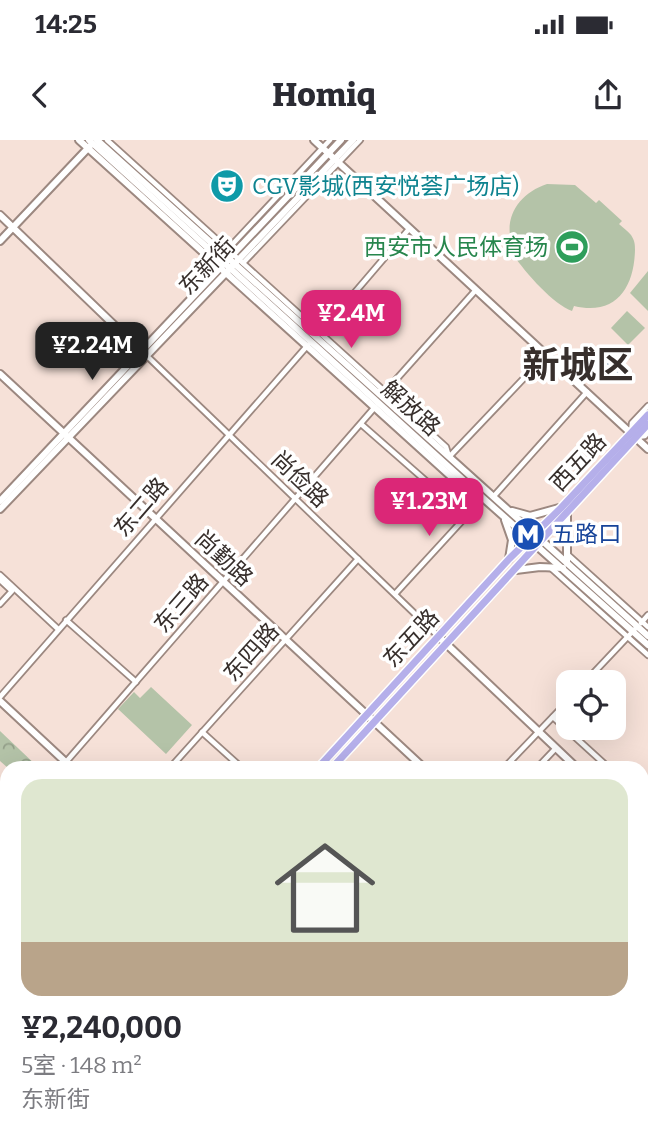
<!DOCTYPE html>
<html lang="zh">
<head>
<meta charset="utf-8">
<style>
	:root { --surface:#fff; --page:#f2f2f3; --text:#2b2b33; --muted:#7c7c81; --accent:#db2777 }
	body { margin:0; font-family:Bitter,"Noto Sans SC",serif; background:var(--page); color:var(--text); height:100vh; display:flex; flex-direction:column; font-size:26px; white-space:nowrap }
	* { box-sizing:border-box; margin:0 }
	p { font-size:23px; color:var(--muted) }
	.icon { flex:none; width:38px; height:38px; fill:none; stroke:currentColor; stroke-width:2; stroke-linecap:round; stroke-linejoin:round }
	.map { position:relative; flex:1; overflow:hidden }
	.drawer { position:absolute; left:0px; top:621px; width:649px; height:387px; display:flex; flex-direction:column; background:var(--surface); border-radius:21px 21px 0 0; box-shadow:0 7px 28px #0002 }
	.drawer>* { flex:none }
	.fabs { position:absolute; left:556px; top:530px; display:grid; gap:14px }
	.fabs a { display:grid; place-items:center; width:70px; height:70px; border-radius:14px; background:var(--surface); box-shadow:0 7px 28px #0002; font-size:35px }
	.price { position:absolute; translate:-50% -60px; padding:0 16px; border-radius:14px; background:var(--accent); color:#fff; font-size:23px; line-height:46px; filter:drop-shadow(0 2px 4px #0008) }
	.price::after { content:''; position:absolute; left:50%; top:42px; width:21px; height:16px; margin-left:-10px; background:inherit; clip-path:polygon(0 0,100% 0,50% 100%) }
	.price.on { background:#222; color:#fff }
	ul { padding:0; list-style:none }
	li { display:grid; align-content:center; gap:14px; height:371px; padding:0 21px }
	li span { display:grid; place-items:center; height:217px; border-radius:21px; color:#555 }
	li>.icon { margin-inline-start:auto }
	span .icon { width:126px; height:126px; fill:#fffc; stroke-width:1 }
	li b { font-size:30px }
	.status { display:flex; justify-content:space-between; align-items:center; height:49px; padding:0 35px; background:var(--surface); direction:ltr }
	.status svg { height:19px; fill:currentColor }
	header { display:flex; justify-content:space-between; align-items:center; height:91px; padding:0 21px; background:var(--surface); font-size:32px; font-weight:800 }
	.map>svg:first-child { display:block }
</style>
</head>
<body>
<div class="status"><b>14:25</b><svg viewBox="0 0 49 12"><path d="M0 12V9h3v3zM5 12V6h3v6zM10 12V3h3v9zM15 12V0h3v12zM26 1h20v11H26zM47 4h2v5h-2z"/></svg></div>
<header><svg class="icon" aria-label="back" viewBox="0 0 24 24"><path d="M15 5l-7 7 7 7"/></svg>Homiq<svg class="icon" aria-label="share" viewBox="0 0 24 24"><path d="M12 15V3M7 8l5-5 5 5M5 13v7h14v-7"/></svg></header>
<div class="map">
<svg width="648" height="1007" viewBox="0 0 648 1007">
	<defs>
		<pattern id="park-crowns" width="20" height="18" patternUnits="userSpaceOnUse" patternTransform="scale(1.75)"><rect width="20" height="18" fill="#b4c3a8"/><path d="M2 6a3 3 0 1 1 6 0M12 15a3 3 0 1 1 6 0" fill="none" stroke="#939f89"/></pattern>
		<pattern id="water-rules" width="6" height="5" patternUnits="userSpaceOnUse" patternTransform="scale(1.75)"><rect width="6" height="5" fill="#83a0bf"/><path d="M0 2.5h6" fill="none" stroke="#6c839b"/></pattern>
	</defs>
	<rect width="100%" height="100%" fill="#f6e1d8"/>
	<polygon fill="url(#park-crowns)" points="0,591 39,628 8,628 0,621"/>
	<g fill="#b4c3a8">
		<path d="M 547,44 L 575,45 L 596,63 L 599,60 L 622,81 L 619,84 C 623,88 628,91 631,95 C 635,101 635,105 635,110 C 634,148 616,176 574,166 L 572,171 C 552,164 520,127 509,108 L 512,105 C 503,76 520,53 547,44 Z"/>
		<polygon points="648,131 648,171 630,153"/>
		<polygon points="627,171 645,188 628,205 611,188"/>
		<polygon points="151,547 192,585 166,614 118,569 134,552 140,558"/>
	</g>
	<polygon fill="url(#water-rules)" stroke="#6c7e93" stroke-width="2" points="608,209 631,231 622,240 599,218"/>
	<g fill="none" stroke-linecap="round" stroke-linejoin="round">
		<g stroke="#9c8880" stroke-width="8">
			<g id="street">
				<polyline points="107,0 446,307 449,317 546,215"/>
				<polyline points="228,109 330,0"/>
				<polyline points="243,123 360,0"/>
				<polyline points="321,192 409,89"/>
				<polyline points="146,215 439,497"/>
				<polyline points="385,252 475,151"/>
				<polyline points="361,284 466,376"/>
				<polyline points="631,293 632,283 648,266"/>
				<polyline points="637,297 645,296 648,292"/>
				<polyline points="494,356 587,252"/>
				<polyline points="568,415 648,487"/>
				<polyline points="551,428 648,515"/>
				<polyline points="0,435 58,489"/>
				<polyline points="0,440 12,451 0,464"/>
				<polyline points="395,454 483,358"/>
				<polyline points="66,480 136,542"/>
				<polyline points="641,483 648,475"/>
				<polyline points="585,542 635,489"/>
				<polyline points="0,557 308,205"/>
				<polyline points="553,577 609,628"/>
				<polyline points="202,592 242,628"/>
				<polyline points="66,622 375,267"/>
				<polyline points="170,628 358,419"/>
				<polyline points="504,628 569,560"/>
				<polyline points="537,628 556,608"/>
				<polyline points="642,659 648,664"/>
				<polyline points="642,763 648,769"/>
				<polyline points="642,800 648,794"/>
				<polyline points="0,997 5,1007"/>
				<polyline points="92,1001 99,1007"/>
				<polyline points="335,1001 341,1007"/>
			</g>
		</g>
		<g stroke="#9c8880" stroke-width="10">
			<g id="secondary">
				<polyline points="79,0 456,341 472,352"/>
				<polyline points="89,0 483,358 648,505"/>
				<polyline points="97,0 648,496"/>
				<polyline points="314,0 648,309"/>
				<polyline points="0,75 140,210"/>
				<polyline points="0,101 90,6"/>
				<polyline points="0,234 424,628"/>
				<polyline points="0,361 341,0"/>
				<polyline points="0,369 353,0"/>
				<polyline points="512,371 530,376 559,368"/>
				<polyline points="567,374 567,423"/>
				<polyline points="505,380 512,400 509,419"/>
				<polyline points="516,430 540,427 563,428"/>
				<polyline points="439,497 577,628"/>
				<polyline points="0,561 72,628"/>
				<polyline points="642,673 648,667"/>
				<polyline points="642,691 648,697"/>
				<polyline points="0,703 7,698"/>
				<polyline points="642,831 648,837"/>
				<polyline points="642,931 648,925"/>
				<polyline points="463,1001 469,1007"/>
				<polyline points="572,1007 578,1001"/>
			</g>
		</g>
		<g stroke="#fff" stroke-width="10">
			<g id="primary">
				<polyline points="318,628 509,419 561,368 648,275"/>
				<polyline points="332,628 648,284"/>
				<polyline points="0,662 7,669"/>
				<polyline points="0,669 7,676"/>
				<polyline points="0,951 7,945"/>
				<polyline points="0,962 7,956"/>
				<polyline points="342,1001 349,1007"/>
				<polyline points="350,1001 356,1007"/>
			</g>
		</g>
		<use href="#street" stroke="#fff" stroke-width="4.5"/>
		<use href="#secondary" stroke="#fff" stroke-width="6"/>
		<use href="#primary" stroke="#b5afea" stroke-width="7"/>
	</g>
	<defs>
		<g id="theatre-disc" transform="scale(1.75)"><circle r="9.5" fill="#0f9aa8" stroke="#fff"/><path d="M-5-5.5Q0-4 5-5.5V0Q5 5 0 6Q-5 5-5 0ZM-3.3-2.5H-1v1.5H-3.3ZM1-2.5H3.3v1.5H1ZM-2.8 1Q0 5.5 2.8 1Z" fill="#fff"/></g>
		<g id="stadium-disc" transform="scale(1.75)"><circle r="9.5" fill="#2e9e5b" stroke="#fff"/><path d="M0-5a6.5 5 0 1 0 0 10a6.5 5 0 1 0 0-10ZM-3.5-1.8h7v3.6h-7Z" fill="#fff"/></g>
		<g id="metro-disc" transform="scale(1.75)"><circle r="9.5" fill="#1a4fb4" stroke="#fff"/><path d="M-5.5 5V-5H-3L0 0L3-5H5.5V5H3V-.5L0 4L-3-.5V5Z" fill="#fff"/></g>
	</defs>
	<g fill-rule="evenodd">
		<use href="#theatre-disc" x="227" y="46"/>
		<use href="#stadium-disc" x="572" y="107"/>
		<use href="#metro-disc" x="528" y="394"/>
	</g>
	<g text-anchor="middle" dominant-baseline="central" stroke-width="7" stroke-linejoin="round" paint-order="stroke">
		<g font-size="23" fill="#0d838f" stroke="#fff" text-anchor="start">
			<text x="252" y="46">CGV影城(西安悦荟广场店)</text>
		</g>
		<g font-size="23" fill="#27864d" stroke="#fff" text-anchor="end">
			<text x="548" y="107">西安市人民体育场</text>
		</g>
		<g font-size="23" fill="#372f2c" stroke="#fff">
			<text transform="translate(207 126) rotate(-46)">东新街</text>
			<text transform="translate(411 268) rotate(42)">解放路</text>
			<text transform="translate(578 322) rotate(-47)">西五路</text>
			<text transform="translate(300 339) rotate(44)">尚俭路</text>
			<text transform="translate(141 367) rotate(-49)">东二路</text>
			<text transform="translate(224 418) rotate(43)">尚勤路</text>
			<text transform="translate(181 463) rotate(-49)">东三路</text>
			<text transform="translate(411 498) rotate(-47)">东五路</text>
			<text transform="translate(251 512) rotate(-48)">东四路</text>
		</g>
		<g font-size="23" fill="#164399" stroke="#fff" text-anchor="start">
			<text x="552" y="394">五路口</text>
		</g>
		<g font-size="37" font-weight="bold" fill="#372f2c" stroke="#fff">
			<text x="578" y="225">新城区</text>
		</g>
	</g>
</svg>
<div class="fabs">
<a><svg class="icon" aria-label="locate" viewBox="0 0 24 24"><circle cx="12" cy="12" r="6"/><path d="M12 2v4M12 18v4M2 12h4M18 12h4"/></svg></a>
</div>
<b class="price" style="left:351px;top:210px">¥2.4M</b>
<b class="price on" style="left:92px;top:242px">¥2.24M</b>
<b class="price" style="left:429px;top:398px">¥1.23M</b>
<section class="drawer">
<ul>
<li><span style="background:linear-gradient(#dfe7d0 75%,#b9a48a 0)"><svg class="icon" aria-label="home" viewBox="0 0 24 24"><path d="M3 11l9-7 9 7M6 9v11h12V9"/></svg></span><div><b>¥2,240,000</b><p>5室 · 148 m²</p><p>东新街</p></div></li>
</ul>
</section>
</div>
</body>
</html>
